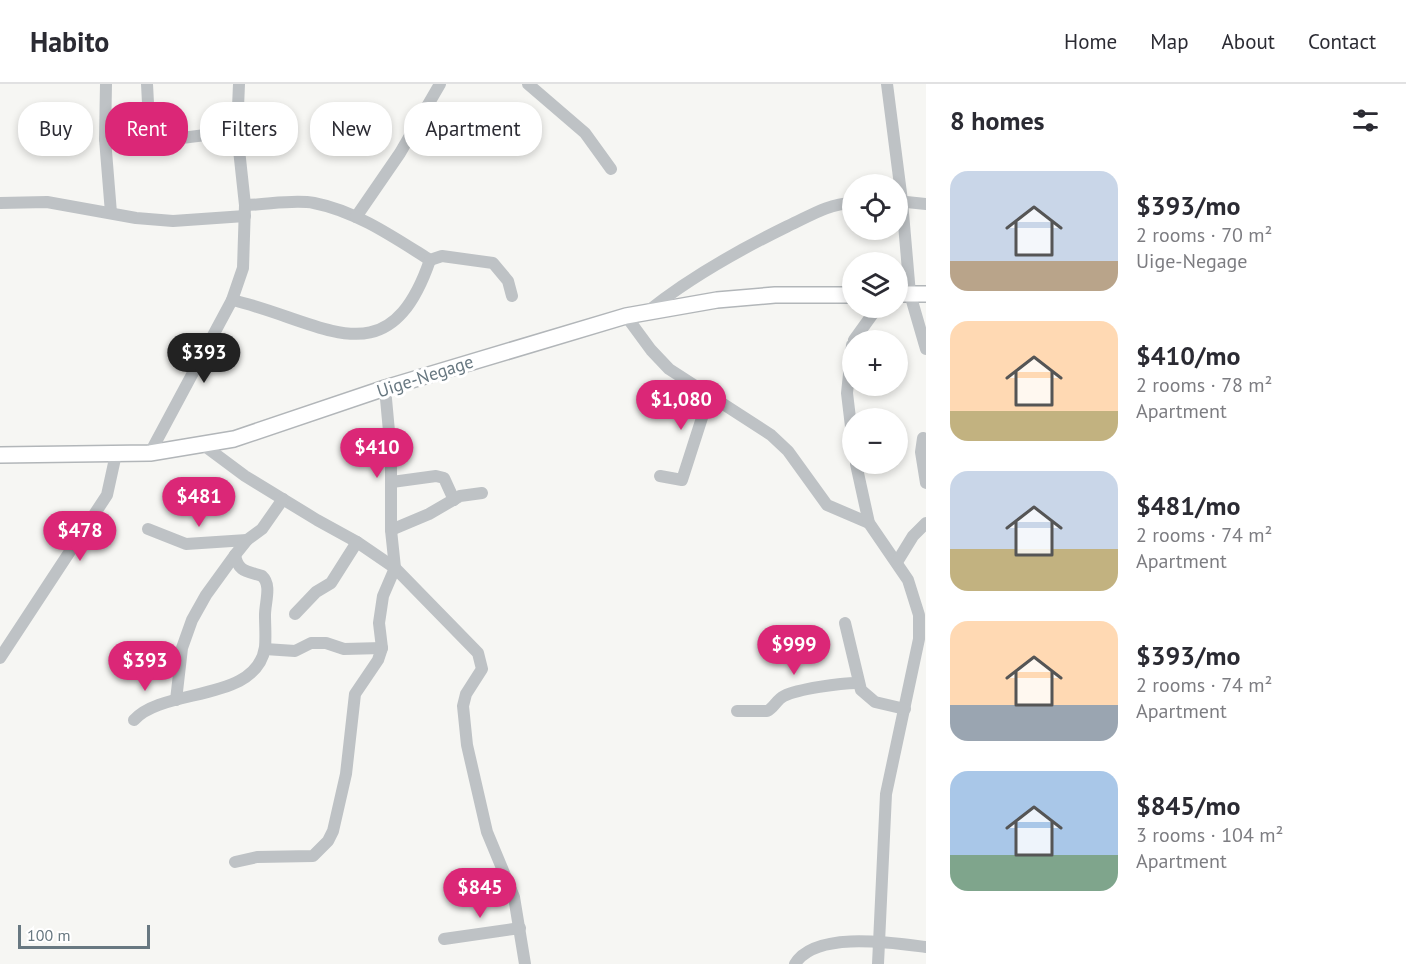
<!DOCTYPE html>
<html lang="en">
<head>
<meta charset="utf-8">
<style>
	:root { --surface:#fff; --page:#f2f2f3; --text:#2b2b33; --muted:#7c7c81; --line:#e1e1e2; --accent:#db2777 }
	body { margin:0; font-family:"PT Sans",sans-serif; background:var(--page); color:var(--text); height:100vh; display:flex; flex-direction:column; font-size:22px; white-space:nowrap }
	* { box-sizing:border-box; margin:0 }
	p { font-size:20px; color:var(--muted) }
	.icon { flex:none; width:33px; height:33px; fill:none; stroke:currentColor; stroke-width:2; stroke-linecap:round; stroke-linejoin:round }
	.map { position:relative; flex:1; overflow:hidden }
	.details { display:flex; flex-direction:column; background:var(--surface); width:480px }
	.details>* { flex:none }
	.guide { position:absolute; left:18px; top:18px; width:570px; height:54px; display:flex; gap:12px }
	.fabs { position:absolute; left:842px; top:90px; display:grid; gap:12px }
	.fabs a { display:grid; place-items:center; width:66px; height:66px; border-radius:50%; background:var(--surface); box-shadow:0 3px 9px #0003; font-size:30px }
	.scale { position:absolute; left:18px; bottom:15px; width:132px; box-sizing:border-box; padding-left:6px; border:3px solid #687881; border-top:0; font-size:16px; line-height:21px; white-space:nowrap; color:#687881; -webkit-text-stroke:4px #fff; paint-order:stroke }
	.price { position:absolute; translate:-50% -51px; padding:0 14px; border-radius:21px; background:var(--accent); color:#fff; font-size:20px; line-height:39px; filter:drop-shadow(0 2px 3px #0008) }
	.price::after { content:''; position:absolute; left:50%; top:36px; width:18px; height:14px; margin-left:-9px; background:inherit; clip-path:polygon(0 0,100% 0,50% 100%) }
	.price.on { background:#222; color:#fff }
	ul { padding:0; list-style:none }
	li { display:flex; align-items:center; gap:18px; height:150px; padding:0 24px }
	li span { display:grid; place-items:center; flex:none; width:168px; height:120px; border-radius:18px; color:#555 }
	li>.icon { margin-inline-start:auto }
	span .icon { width:72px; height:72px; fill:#fffc; stroke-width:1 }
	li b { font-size:26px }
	h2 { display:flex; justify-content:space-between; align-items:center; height:72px; padding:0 24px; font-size:26px }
	.chip { padding:0 21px; border-radius:24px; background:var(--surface); box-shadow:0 3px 9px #0003; font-size:21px; line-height:54px }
	.chip.on { background:var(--accent); color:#fff }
	header { display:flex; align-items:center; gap:36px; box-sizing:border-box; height:84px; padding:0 30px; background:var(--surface); border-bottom:2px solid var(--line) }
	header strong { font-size:28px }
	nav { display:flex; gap:33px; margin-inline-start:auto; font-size:21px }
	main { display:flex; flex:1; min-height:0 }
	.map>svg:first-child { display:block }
</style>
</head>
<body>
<header>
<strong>Habito</strong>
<nav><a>Home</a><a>Map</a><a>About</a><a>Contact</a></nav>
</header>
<main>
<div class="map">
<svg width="926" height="880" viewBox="0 0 926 880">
	<rect width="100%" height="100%" fill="#f6f6f3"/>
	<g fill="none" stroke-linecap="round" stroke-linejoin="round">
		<g stroke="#b2b6b9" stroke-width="18">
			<g id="major">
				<polyline points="897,210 926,210"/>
				<polyline points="0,371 150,369 234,355 385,304 626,232 717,216 775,211 852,211"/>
			</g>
		</g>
		<g stroke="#bec2c5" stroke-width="12">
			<polyline points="106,0 105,55 111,129"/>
			<polyline points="147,0 150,58"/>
			<polyline points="528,0 585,49 611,85"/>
			<polyline points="887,0 902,117 910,210 926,265"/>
			<polyline points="105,55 150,58 237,47"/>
			<polyline points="897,117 926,120"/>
			<polyline points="0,119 47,118 136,134 173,137 245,132"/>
			<path d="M 245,121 C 267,121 293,115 314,119 C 356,127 395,154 430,176 L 442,172 L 493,179 L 508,197 L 512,212"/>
			<polyline points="356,133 400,69 440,0"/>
			<path d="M 232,216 C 323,237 388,298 430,176"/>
			<path d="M 647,228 C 690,193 739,166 788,142 C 810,132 827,120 852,119"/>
			<polyline points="626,232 651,266 669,285 771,351 788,367 827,421 869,439"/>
			<polyline points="854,256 877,224"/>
			<polyline points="852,261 847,309 852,351"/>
			<polyline points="923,354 921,368 926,399"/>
			<polyline points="202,360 245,392 317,436 357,458 395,484 478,569 482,585 466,610 463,622 467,661 487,748 514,813 525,880"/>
			<polyline points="150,369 232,216 243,184 245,121 237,47 239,0"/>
			<polyline points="856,380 869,439 908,496 919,531 919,555 886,710 878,880"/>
			<polyline points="660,392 682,396 709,312"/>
			<polyline points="392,398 436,392 444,394 454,416"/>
			<polyline points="148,445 186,460 247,456"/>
			<polyline points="391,446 429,430 460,412 482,409"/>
			<polyline points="897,478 913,452 926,439"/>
			<polyline points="295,530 316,508 331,499 357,458"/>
			<polyline points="845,539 861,606 875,618 905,625"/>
			<polyline points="265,565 295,567 311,559 326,559 344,565 382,564"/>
			<polyline points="0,574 107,411 116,370"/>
			<polyline points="176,616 182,564 192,536 206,511 235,471 247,456 262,445 283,415"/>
			<path d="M 737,627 L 767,627 C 774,624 776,616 784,612 C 798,605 840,599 857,599"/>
			<path d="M 134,636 C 163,603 257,619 265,563 C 266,553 265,541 265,531 C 265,518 272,501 262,492 C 247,487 238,488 235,471"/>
			<polyline points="235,778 257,773 313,772 328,757 333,747 346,690 355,610 378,576 382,564 379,539 383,512 395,484 391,446 391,369 385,304"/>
			<polyline points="444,855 520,844"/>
			<path d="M 795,880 C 815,846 894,859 926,863"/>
		</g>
		<use href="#major" stroke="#fff" stroke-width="15"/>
	</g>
	<g text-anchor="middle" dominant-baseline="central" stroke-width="6" stroke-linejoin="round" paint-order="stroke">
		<g font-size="18" fill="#687881" stroke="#fff">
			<text transform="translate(425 292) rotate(-18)">Uige-Negage</text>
		</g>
	</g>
</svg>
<div class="fabs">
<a><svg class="icon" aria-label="locate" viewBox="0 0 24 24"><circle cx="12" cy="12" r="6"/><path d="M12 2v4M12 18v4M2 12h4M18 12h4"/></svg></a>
<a><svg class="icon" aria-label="layers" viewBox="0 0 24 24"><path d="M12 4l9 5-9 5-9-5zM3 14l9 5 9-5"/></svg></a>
<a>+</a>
<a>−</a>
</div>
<div class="scale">100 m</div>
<b class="price on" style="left:204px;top:300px">$393</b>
<b class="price" style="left:681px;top:347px">$1,080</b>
<b class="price" style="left:377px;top:395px">$410</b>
<b class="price" style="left:199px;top:444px">$481</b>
<b class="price" style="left:80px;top:478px">$478</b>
<b class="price" style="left:794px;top:592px">$999</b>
<b class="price" style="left:145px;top:608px">$393</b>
<b class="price" style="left:480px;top:835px">$845</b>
<div class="guide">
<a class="chip">Buy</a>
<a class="chip on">Rent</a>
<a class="chip">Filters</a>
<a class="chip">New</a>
<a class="chip">Apartment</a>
</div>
</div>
<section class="details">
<h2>8 homes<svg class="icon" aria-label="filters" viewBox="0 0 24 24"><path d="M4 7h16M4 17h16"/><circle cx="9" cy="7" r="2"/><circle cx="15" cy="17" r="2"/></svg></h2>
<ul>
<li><span style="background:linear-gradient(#c9d6e8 75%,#b9a48a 0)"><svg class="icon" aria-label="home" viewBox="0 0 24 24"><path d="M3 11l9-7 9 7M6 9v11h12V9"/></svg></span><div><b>$393/mo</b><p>2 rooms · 70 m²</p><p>Uige-Negage</p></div></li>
<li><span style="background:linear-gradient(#ffd9b3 75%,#c2b280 0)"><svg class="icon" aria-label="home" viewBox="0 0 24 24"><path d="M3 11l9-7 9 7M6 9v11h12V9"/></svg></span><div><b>$410/mo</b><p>2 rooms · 78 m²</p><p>Apartment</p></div></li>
<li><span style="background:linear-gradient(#c9d6e8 65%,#c2b280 0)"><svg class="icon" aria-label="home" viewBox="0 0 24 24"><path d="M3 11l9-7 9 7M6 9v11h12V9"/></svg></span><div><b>$481/mo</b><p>2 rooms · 74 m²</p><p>Apartment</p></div></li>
<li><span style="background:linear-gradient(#ffd9b3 70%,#9aa5b1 0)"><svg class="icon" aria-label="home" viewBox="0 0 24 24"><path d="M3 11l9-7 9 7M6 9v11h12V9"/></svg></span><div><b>$393/mo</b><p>2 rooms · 74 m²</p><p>Apartment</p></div></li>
<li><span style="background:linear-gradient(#a9c7e8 70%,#7fa58c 0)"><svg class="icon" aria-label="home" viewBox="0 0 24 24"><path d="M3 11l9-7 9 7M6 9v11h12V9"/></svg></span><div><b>$845/mo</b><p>3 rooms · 104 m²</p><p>Apartment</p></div></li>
</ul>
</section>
</main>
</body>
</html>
